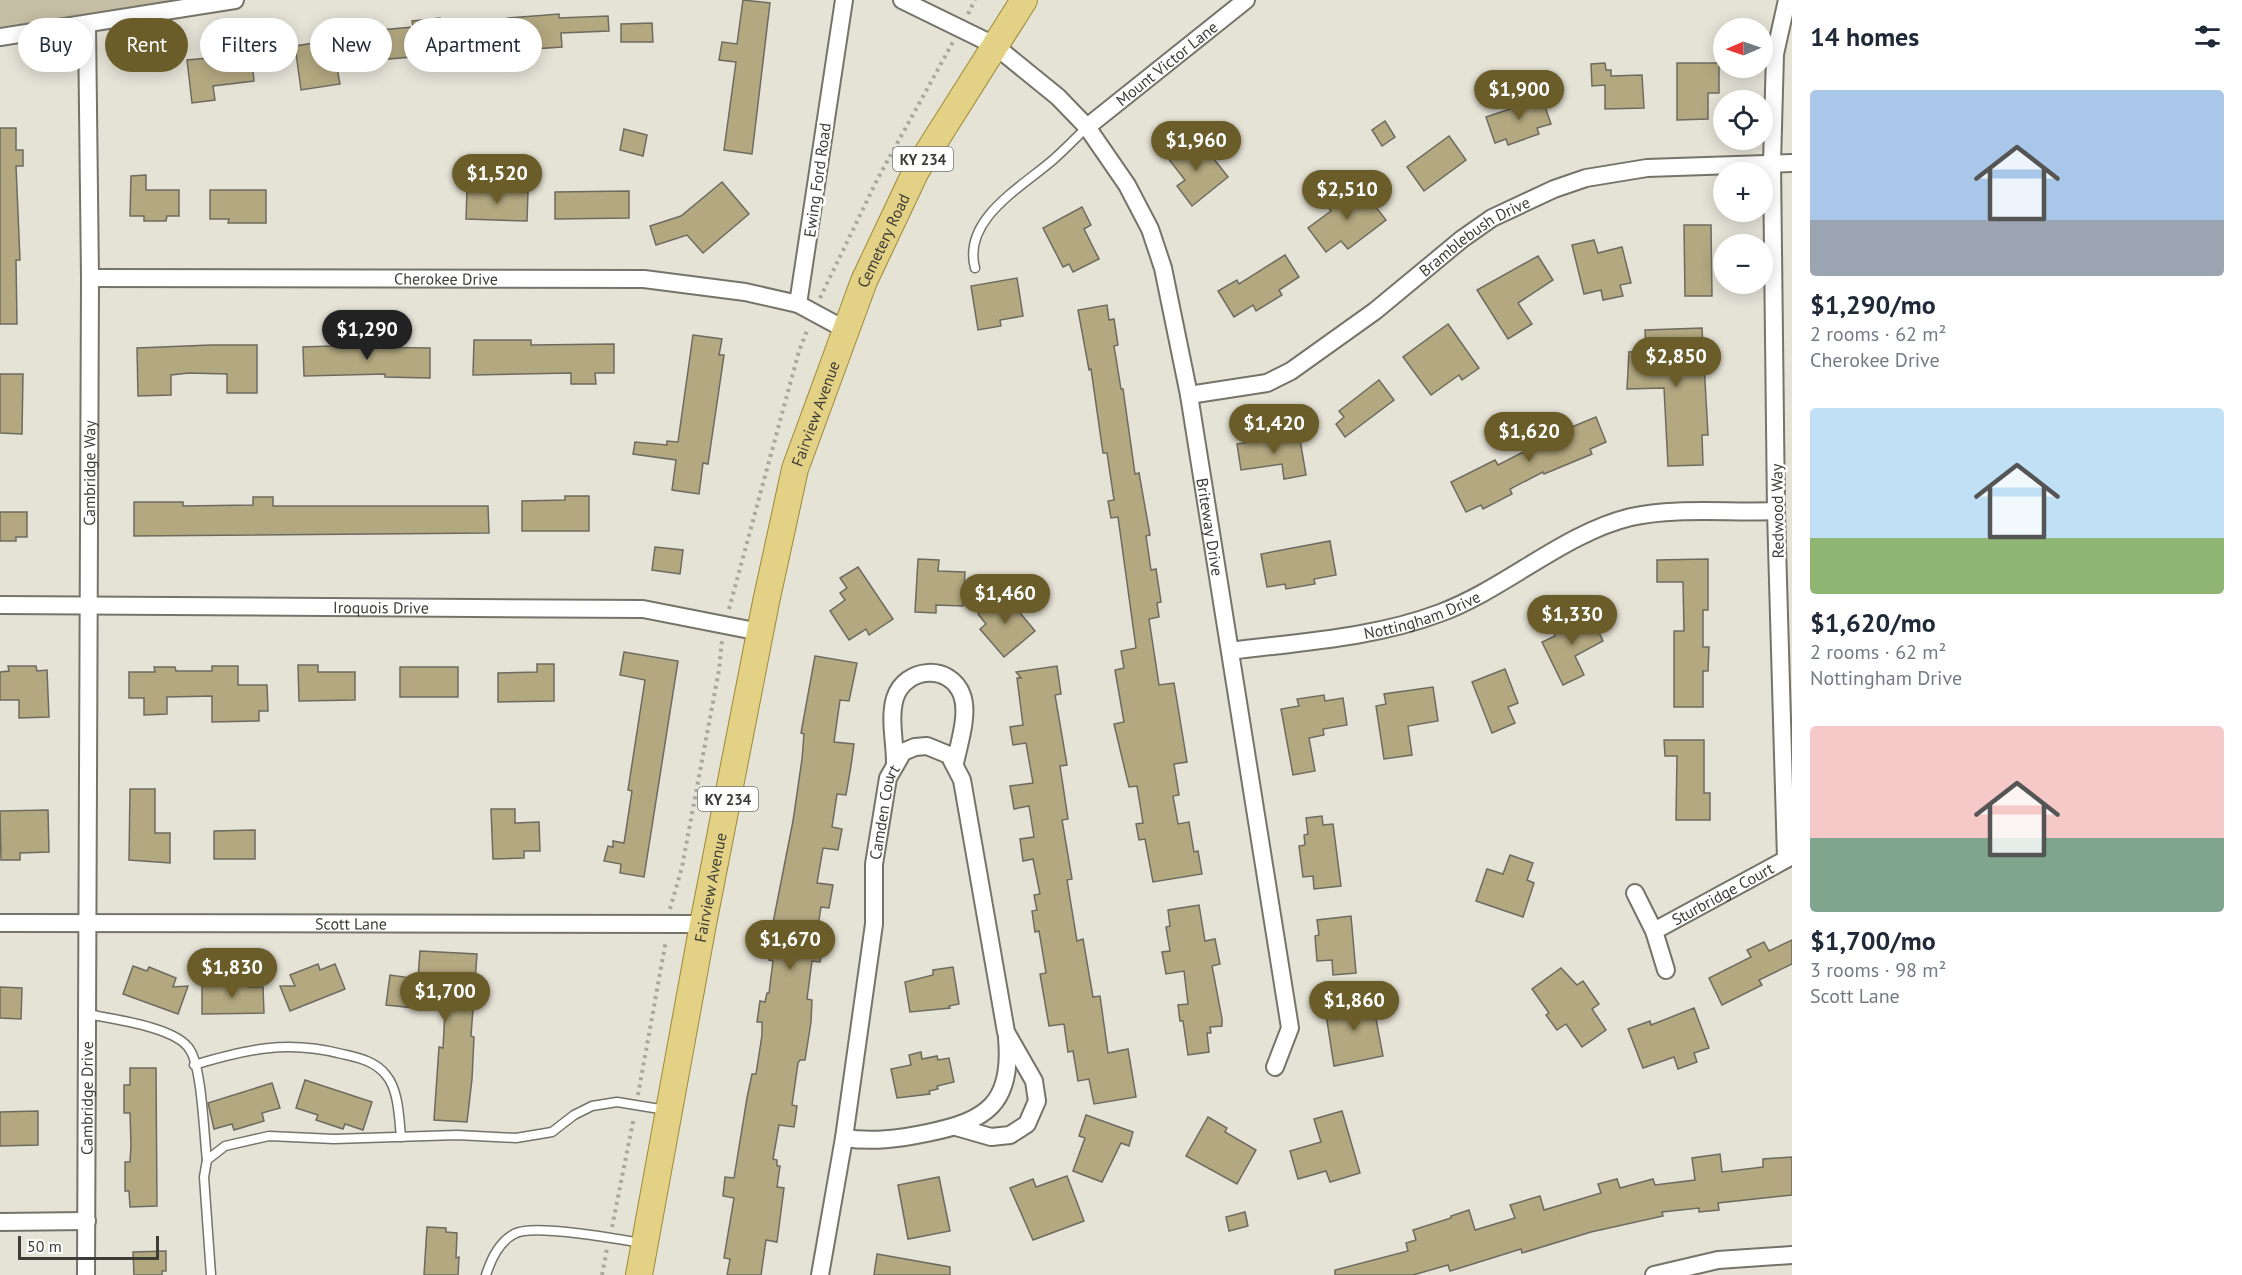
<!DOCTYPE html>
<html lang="en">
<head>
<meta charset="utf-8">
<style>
	:root { --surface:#fff; --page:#f6f6f7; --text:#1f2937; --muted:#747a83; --accent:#6a5d2a }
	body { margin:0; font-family:"PT Sans",sans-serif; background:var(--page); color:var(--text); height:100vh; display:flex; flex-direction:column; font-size:22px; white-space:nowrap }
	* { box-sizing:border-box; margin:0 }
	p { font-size:20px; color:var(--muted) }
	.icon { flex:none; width:33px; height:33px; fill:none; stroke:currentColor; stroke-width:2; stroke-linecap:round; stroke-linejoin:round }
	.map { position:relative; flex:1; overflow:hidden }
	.panel { display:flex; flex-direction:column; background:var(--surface); width:450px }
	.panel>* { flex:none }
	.guide { position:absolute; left:18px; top:18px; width:570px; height:54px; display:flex; gap:12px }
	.needle { width:39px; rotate:268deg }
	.buttons { position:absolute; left:1713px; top:18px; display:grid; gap:12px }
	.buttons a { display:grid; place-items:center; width:60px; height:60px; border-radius:50%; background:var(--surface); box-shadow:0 3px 15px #0003; font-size:30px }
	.scale { position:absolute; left:18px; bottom:15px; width:141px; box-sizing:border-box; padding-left:6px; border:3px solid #3d3c37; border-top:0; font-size:16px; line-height:21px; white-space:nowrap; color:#3d3c37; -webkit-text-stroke:4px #fff; paint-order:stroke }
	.price { position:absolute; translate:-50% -51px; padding:0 14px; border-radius:21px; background:var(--accent); color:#fff; font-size:20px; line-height:39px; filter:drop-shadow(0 2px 3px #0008) }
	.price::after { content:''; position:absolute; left:50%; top:36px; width:18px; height:14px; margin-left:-9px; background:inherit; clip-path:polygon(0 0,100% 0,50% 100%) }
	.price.on { background:#222; color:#fff }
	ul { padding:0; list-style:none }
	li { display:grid; align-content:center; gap:12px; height:318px; padding:0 18px }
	li span { display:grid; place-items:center; height:186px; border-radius:6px; color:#555 }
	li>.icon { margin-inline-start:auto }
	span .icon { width:108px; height:108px; fill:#fffc; stroke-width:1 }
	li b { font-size:26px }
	h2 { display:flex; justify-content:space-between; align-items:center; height:72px; padding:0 18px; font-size:26px }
	.chip { padding:0 21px; border-radius:27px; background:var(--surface); box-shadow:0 3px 15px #0003; font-size:21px; line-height:54px }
	.chip.on { background:var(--accent); color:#fff }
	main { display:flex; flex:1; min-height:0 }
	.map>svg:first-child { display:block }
</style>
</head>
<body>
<main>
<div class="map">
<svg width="1792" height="1275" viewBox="0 0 1792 1275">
	<rect width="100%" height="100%" fill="#e5e2d6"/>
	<polygon fill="#c5bea4" points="0,0 228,0 0,33"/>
	<g fill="#b3a880" stroke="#6d6b60" stroke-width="1.5">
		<polygon points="743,0 770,3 752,154 724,150 736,62 719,60 722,42 737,44"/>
		<polygon points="559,14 559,18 608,16 609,31 561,33 562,47 490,52 488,26 509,24 508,18"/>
		<polygon points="440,18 440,26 445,25 448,54 365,61 365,64 337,68 340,84 301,90 295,46 380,33 380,30 413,27 412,21"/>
		<polygon points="652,23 653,42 621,42 621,24"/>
		<polygon points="224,49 225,55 251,52 254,81 213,86 215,100 192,103 187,60 209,58 208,51"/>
		<polygon points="1605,63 1606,70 1611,70 1611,76 1642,75 1644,108 1605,109 1605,85 1592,86 1591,64"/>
		<polygon points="1677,63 1719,63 1719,93 1708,93 1708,119 1677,120"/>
		<polygon points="1527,93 1530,102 1542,98 1551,124 1537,128 1539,134 1508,145 1506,139 1495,143 1486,117 1516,107 1513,98"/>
		<polygon points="1385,121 1395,137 1382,146 1372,130"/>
		<polygon points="0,128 16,128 16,150 23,150 23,166 16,166 20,260 16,260 17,324 0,324"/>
		<polygon points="624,129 647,135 643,156 620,150"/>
		<polygon points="1449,136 1466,160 1424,191 1407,167"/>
		<polygon points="1191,139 1205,157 1210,154 1228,177 1192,206 1177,186 1185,180 1167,157"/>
		<polygon points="146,175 146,190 179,190 179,216 167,216 166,221 144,221 144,216 130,216 131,176"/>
		<polygon points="722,182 749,214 703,253 687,235 656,245 650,226 681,216"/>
		<polygon points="1361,188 1386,220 1348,249 1341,241 1326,252 1308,228 1331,211 1325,204 1343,190 1348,198"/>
		<polygon points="210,190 266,190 266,223 228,223 229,219 210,219"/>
		<polygon points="467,190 528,192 527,221 466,219"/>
		<polygon points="629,191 629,218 555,219 555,192"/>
		<polygon points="1082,207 1091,225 1084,229 1099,259 1073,272 1069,264 1063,267 1043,228"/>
		<polygon points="1684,225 1711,225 1712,296 1685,296"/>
		<polygon points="1594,240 1598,253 1622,247 1631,283 1620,285 1623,296 1603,300 1601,290 1584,294 1572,245"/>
		<polygon points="1285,255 1299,277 1279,290 1282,295 1256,311 1253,305 1234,317 1218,291 1237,280 1239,284"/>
		<polygon points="1538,256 1553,280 1518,303 1532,324 1508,339 1477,290"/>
		<polygon points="1017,278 1023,316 1000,320 1001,326 978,330 971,286"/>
		<polygon points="1107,305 1109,320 1114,319 1118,345 1114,346 1121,389 1123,389 1135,474 1139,473 1150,535 1146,536 1151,570 1156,569 1161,602 1157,603 1159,617 1149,619 1159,685 1174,683 1187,762 1174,764 1179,795 1173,796 1178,824 1189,822 1194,852 1198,851 1202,874 1153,882 1145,839 1139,840 1136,824 1143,823 1137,786 1129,787 1114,724 1124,722 1115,670 1124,668 1121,651 1136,648 1118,517 1111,518 1108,501 1114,500 1107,453 1103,453 1091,369 1089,370 1078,310"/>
		<polygon points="1448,324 1479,368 1462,380 1459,375 1431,395 1403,357"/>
		<polygon points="1702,328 1708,435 1702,435 1703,465 1668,466 1664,388 1627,389 1629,352 1646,351 1645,330"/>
		<polygon points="693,335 722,339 719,355 724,355 708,464 703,463 699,494 672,490 676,460 633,454 635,442 667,445 667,441 678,442"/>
		<polygon points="474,340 531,340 531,345 614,344 614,373 595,373 596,384 571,384 571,373 473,375"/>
		<polygon points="211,345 257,345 257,393 227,393 227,374 189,373 171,375 171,395 138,396 137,348"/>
		<polygon points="360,345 360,347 430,348 430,378 385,377 385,374 304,376 303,347"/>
		<polygon points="0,374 23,374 22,434 0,433"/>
		<polygon points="1379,380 1394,400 1345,437 1336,424 1344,417 1339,411"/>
		<polygon points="1596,417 1606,442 1590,449 1592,454 1544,474 1543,472 1510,489 1512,494 1483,509 1481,505 1466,512 1451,482 1495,460 1498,465 1533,447 1528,436 1564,421 1567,429"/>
		<polygon points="1299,434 1306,475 1284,479 1282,464 1241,470 1237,444"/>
		<polygon points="565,496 589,496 589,531 522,531 522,501 565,500"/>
		<polygon points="253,497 273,497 273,506 488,506 489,533 134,536 134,502 183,502 183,506 253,505"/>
		<polygon points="0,512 27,512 27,537 16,537 16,541 0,541"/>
		<polygon points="1330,541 1336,575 1314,579 1315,584 1286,589 1285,584 1267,587 1261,554"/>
		<polygon points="655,547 683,550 680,574 652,570"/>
		<polygon points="918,559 939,560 938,571 965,572 963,606 936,605 936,613 915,612"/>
		<polygon points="1708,559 1708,610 1703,610 1703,647 1709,647 1708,671 1703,671 1703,707 1674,707 1674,631 1684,631 1683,582 1657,582 1657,560"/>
		<polygon points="858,567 893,619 869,635 866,629 849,640 830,611 845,600 840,593 847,588 840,578"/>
		<polygon points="1003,592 1035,631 1004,657 980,629 986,624 978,614"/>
		<polygon points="1589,612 1603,641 1575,656 1584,675 1563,685 1542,642 1555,636 1553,630"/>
		<polygon points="624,652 678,661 644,877 620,873 621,864 604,861 608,846 613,847 613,841 624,843 632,791 628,790 645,680 620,675"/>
		<polygon points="815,656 857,663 849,701 840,700 834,742 854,744 851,766 846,795 837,794 832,827 842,829 838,850 823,848 817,883 833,885 829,908 821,907 816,939 824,941 820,962 812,961 807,999 812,1000 811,1022 805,1060 800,1060 798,1063 792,1105 797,1106 794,1127 779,1125 773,1159 777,1160 777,1166 780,1166 777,1187 784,1188 777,1242 766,1240 761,1275 727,1275 730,1259 724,1258 734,1198 723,1196 725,1177 734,1178 747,1098 752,1074 756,1074 762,1035 762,1022 757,1022 760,1001 765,1002 767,993 769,993 773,961 769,960 771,950 766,949 769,932 771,933 793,821 802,759 804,734 801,733"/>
		<polygon points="537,664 554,664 554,701 498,702 498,673 537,672"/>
		<polygon points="298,665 318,665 318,672 355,672 355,700 299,701"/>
		<polygon points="8,666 36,666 37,671 47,670 49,717 19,718 19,700 0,700 0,672 9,671"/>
		<polygon points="212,666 238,666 238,685 267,685 268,711 259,711 259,721 212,722 212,696 167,697 167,714 144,715 144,698 129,698 129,672 155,672 154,667 175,667 176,671 212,671"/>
		<polygon points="1057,666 1061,694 1055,695 1067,765 1060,766 1068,819 1062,820 1072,879 1067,880 1077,941 1083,939 1093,997 1100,996 1108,1053 1128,1049 1136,1097 1094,1104 1089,1079 1078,1081 1073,1051 1068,1052 1064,1024 1049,1026 1040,974 1046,973 1039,931 1035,932 1032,911 1037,910 1034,895 1040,894 1033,859 1023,861 1020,839 1034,837 1029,806 1014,809 1010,786 1033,783 1026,743 1013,745 1010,727 1023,725 1017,678 1021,678 1016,672"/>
		<rect x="400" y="667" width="58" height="30"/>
		<polygon points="1505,669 1518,703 1508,707 1515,723 1492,733 1472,682"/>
		<polygon points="1433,687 1438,721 1408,726 1412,755 1384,759 1376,706 1386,704 1384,694"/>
		<polygon points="1324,695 1325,701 1343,698 1347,725 1323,729 1324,735 1309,738 1315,771 1293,775 1281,709 1299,706 1297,699"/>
		<polygon points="1664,740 1704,740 1704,793 1710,793 1710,820 1676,820 1677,756 1665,756"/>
		<polygon points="130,789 155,789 155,833 170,833 170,863 129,860"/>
		<polygon points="491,809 515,809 515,823 539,822 540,851 524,851 524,858 493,859"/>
		<polygon points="48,810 49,852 20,853 20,860 1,860 0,811"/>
		<polygon points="1322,816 1323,825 1333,824 1341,886 1314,889 1313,876 1303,877 1299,846 1305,845 1304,835 1308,834 1306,818"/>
		<polygon points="255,830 255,859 214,859 214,831"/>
		<polygon points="1510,855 1533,863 1527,880 1534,883 1523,917 1476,901 1487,869 1503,874"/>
		<polygon points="1199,905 1205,941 1215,939 1220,964 1212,966 1222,1019 1222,1026 1210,1027 1211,1033 1207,1033 1209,1052 1188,1055 1183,1021 1180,1021 1178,1005 1188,1004 1184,971 1166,974 1162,952 1170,951 1166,927 1170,926 1168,910"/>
		<polygon points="1351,916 1356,973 1333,975 1332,960 1317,961 1315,936 1319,935 1317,920"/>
		<polygon points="1792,940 1792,964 1759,980 1762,985 1722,1005 1709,978 1751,957 1747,950 1764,942 1769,951"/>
		<polygon points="420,951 477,954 471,1036 474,1037 472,1079 467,1122 434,1120 439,1047 443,1048 445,1011 386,1005 390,975 418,979"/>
		<polygon points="318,964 320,970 335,964 345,989 290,1011 280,986 295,986 290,975"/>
		<polygon points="133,966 147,971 149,967 176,978 173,987 188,986 178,1014 123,994"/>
		<polygon points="953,967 959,1004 949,1006 950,1008 910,1012 905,982 933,975 933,970"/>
		<polygon points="1561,968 1577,985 1583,981 1599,1004 1592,1009 1606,1030 1582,1047 1566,1024 1557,1030 1546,1015 1549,1013 1532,989"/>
		<polygon points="220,981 248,981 248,987 263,987 264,1013 202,1014 202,986 220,986"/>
		<polygon points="0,987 22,988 21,1019 0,1018"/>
		<polygon points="1372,998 1383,1056 1334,1066 1325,1008"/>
		<polygon points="1694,1008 1709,1048 1694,1053 1697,1062 1678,1069 1674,1057 1643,1068 1628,1029 1650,1021 1651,1025"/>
		<polygon points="921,1052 922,1059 937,1056 938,1060 949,1058 954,1082 937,1086 938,1089 929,1091 930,1094 897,1098 891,1069 911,1065 909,1055"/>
		<polygon points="130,1068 156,1068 157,1206 130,1207 129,1191 125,1191 125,1162 130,1162 131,1145 130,1113 124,1113 124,1085 130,1085"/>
		<polygon points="305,1080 372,1102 363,1130 345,1124 343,1129 316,1120 318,1115 296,1108"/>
		<polygon points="272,1083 280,1108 262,1113 264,1121 234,1130 232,1124 214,1129 208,1103"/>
		<polygon points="38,1111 38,1145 0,1146 0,1112"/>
		<polygon points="1342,1111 1360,1173 1330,1182 1326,1171 1298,1179 1290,1151 1321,1142 1314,1119"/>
		<polygon points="1086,1115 1133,1132 1129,1146 1121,1143 1102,1182 1073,1171 1085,1138 1079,1136"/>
		<polygon points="1208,1117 1227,1128 1225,1132 1256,1150 1237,1184 1186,1156"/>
		<polygon points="1720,1154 1722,1172 1763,1167 1763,1159 1792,1157 1792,1195 1718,1203 1719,1210 1699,1212 1699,1208 1662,1212 1663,1216 1591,1232 1522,1253 1521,1249 1450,1271 1448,1265 1413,1275 1335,1275 1335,1270 1408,1251 1406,1243 1416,1240 1413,1230 1451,1218 1451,1216 1469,1210 1475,1230 1515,1218 1510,1205 1540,1196 1544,1210 1601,1193 1598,1184 1617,1179 1620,1188 1653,1179 1655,1185 1695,1180 1692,1158"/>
		<polygon points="1067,1176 1084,1221 1033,1240 1010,1188 1033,1179 1036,1187"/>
		<polygon points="939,1177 950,1231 908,1239 898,1185"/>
		<polygon points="1245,1212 1248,1226 1229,1231 1226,1217"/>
		<polygon points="427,1227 446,1228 446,1232 457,1233 456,1258 459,1257 458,1275 424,1275"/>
		<polygon points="166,1251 166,1271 162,1271 162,1275 134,1275 133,1252"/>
		<polygon points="877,1254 950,1267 950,1275 874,1275"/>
	</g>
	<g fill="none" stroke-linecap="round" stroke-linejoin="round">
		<g stroke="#767369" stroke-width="11">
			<g id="service">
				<path d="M 975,268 C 962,219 1022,187 1054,159 C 1065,149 1076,138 1087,127"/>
				<path d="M 87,1014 C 112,1019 177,1027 190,1050 C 202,1068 204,1136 207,1160"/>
				<path d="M 194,1065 C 247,1049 287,1040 342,1054 C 359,1058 375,1061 386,1075 C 399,1090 399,1119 401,1137"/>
				<polyline points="211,1275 204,1177 207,1160 225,1146 269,1136 334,1139 457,1135 516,1138 552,1132 574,1115 592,1106 617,1102 666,1110"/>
				<path d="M 486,1275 C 491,1259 499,1242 514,1234 C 532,1223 617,1239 642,1243"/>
			</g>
		</g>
		<g stroke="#767369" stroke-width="20">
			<g id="minor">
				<polyline points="844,0 798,304 848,331"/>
				<path id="s1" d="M 902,0 L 994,45 L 1058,97 L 1087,127 L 1127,185 L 1150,229 L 1163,268 L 1189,395 L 1290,1028 L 1275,1067"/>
				<polyline points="0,37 235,0"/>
				<path id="s2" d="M 1087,127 L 1246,0"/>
				<path id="s3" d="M 90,278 L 644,279 L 745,292 L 798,304"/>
				<path id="s4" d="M 1189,395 L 1267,383 L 1291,371 L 1375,311 L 1462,239 L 1492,218 L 1554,189 L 1586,178 L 1647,168 L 1792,163"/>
				<path id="s5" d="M 0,605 L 643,609 L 760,632"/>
				<path id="s6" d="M 1230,651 C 1300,642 1374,638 1440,613 C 1505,589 1564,533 1631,517 C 1675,507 1730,513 1776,511"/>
				<path d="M 895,762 C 895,742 889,718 895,698 C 905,667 950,663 962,695 C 969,714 959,744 955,763"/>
				<polyline points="1786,859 1776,511 1772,163 1775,54 1787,0"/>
				<polyline points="1635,893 1654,931 1666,970"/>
				<path id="s7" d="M 0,923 L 703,924"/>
				<path id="s8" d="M 1654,931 L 1792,856"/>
				<path d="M 844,1138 C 873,1142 898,1139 927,1133 C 986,1121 1013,1104 1007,1038"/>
				<polyline points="0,1222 87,1221"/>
				<path id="s9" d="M 86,1275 L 90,278 L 87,24"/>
				<path id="s10" d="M 820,1275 L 844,1138 L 874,924 L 874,864 L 888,778 L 903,752 L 915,747 L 927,746 L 949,755 L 962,780 L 1006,1032 L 1034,1081 L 1037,1101 L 1027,1124 L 1010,1135 L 991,1137 L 956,1127"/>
				<polyline points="1654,1275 1718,1260 1792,1255"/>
			</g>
		</g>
		<g stroke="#9d8936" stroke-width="28">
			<g id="primary">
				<path id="s11" d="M 639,1275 L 703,924 L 766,602 L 795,469 L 864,281 L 916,171 L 1024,0"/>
			</g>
		</g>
		<g stroke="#a9a79d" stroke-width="4" stroke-dasharray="3 4.5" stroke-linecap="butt">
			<polyline points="968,14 975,0"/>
			<polyline points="820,298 878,178 953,42"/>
			<polyline points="729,609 799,351 808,328"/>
			<polyline points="670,909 682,867 719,670 722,640"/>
			<polyline points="638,1095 666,940"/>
			<polyline points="612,1227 634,1117"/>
			<polyline points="602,1275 607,1249"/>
		</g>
		<use href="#service" stroke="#fff" stroke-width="8"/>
		<use href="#minor" stroke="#fff" stroke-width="16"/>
		<use href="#primary" stroke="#e3d186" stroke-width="26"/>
	</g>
	<g text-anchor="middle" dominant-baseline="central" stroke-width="5" stroke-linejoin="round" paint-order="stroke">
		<g fill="#fff" stroke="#777673" stroke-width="1.5">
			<rect x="893" y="147" width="60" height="24" rx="4.5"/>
			<rect x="698" y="787" width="60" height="24" rx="4.5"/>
		</g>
		<g font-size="15" font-weight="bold" fill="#3d3c37">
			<text x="923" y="159">KY 234</text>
			<text x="728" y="799">KY 234</text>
		</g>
		<g font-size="16" fill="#3d3c37" stroke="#fff">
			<text stroke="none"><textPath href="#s2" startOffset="102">Mount Victor Lane</textPath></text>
			<text transform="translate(817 180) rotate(-82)">Ewing Ford Road</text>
			<text stroke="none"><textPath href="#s4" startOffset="334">Bramblebush Drive</textPath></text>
			<text stroke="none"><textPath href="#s11" startOffset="1066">Cemetery Road</textPath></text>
			<text stroke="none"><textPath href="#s3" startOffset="356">Cherokee Drive</textPath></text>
			<text stroke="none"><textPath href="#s11" startOffset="880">Fairview Avenue</textPath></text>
			<text stroke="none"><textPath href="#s9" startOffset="802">Cambridge Way</textPath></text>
			<text transform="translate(1777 511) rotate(-91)">Redwood Way</text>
			<text stroke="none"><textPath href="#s1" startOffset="651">Briteway Drive</textPath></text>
			<text stroke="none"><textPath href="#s5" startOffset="381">Iroquois Drive</textPath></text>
			<text stroke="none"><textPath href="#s6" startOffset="196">Nottingham Drive</textPath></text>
			<text stroke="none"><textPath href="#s10" startOffset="468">Camden Court</textPath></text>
			<text stroke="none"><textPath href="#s11" startOffset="394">Fairview Avenue</textPath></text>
			<text stroke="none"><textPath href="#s8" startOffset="78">Sturbridge Court</textPath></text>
			<text stroke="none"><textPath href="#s7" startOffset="351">Scott Lane</textPath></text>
			<text stroke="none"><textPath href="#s9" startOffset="177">Cambridge Drive</textPath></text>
		</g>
	</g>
</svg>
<div class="buttons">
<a><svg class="needle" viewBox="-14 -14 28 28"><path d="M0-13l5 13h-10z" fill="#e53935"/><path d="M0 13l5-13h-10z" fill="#747a83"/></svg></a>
<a><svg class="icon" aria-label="locate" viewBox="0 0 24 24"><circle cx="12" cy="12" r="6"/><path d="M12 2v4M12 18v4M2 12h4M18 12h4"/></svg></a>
<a>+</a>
<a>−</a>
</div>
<div class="scale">50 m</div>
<b class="price" style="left:1519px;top:121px">$1,900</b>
<b class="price" style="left:1196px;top:172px">$1,960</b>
<b class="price" style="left:497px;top:205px">$1,520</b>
<b class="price" style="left:1347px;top:221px">$2,510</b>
<b class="price on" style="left:367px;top:361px">$1,290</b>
<b class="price" style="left:1676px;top:388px">$2,850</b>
<b class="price" style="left:1274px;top:455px">$1,420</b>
<b class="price" style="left:1529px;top:463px">$1,620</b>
<b class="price" style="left:1005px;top:625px">$1,460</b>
<b class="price" style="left:1572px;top:646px">$1,330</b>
<b class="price" style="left:790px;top:971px">$1,670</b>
<b class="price" style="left:232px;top:999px">$1,830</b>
<b class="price" style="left:445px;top:1023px">$1,700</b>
<b class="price" style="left:1354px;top:1032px">$1,860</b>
<div class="guide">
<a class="chip">Buy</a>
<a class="chip on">Rent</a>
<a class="chip">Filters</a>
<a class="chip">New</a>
<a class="chip">Apartment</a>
</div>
</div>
<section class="panel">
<h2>14 homes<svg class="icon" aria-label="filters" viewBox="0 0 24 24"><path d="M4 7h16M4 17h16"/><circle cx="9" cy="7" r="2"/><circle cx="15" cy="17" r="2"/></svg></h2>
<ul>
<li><span style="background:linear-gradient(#a9c7e8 70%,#9aa5b1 0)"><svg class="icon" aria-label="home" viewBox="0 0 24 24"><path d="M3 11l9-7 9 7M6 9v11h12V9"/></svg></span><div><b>$1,290/mo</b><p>2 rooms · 62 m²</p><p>Cherokee Drive</p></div></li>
<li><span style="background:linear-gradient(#bfe0f5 70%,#8fb573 0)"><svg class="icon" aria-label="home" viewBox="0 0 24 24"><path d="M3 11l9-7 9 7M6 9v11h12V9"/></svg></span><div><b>$1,620/mo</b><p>2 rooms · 62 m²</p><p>Nottingham Drive</p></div></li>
<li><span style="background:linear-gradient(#f6c9c9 60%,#7fa58c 0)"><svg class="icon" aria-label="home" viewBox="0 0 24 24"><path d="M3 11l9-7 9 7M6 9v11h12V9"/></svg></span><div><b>$1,700/mo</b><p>3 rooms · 98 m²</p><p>Scott Lane</p></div></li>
</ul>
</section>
</main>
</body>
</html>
